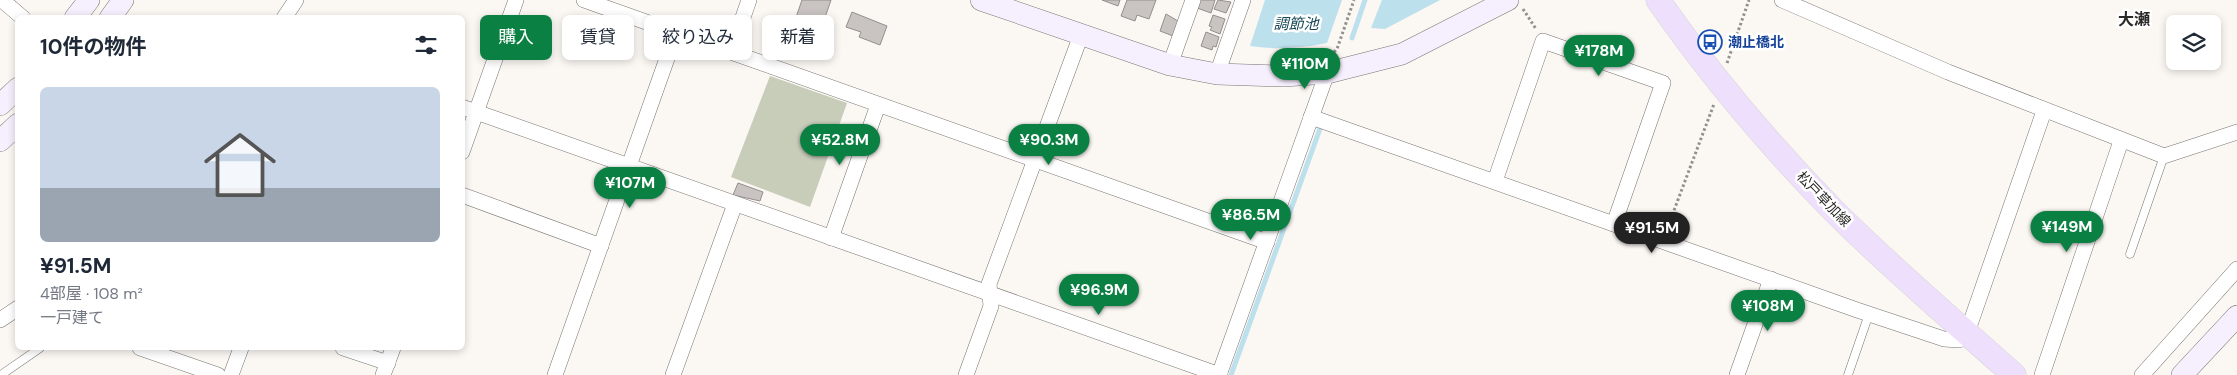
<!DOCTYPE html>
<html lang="ja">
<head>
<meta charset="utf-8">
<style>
	:root { --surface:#fff; --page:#f6f6f7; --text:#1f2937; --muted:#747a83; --line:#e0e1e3; --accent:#0b8043 }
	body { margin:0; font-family:"DM Sans","Noto Sans JP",sans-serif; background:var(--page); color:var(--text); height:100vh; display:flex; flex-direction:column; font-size:19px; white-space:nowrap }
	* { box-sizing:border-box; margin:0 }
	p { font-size:16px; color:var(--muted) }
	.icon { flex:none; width:28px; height:28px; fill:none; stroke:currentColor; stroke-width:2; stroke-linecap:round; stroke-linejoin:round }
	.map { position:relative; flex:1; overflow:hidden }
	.details { position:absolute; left:15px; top:15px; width:450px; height:335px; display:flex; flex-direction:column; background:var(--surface); border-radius:8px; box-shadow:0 2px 8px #0003 }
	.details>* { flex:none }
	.hud { position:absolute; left:480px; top:15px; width:475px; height:45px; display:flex; gap:10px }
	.fabs { position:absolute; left:2166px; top:15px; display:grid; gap:10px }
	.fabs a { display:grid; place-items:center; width:55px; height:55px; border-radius:8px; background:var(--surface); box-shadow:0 2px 8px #0003; font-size:25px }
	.price { position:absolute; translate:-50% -42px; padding:0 11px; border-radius:18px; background:var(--accent); color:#fff; font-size:16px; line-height:32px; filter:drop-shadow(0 1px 2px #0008) }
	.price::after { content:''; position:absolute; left:50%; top:30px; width:15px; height:11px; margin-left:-8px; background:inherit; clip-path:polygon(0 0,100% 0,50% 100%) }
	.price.selected { background:#222; color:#fff }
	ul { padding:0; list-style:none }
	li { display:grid; align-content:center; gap:10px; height:265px; padding:0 25px }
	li+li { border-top:1px solid var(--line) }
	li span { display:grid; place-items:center; height:155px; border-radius:8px; color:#555 }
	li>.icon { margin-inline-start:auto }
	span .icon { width:90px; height:90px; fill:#fffc; stroke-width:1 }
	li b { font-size:21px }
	h2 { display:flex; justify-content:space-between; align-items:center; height:60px; padding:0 25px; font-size:21px }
	.tag { padding:0 18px; border-radius:8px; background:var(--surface); box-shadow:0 2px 8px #0003; font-size:18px; line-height:45px }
	.tag.selected { background:var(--accent); color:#fff }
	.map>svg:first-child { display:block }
</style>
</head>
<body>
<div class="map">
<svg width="2237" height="375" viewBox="0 0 2237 375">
	<rect width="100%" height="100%" fill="#fbf7f3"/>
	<polygon fill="#c8cdba" points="770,76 847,103 810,207 731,177"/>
	<g fill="#bce0ec">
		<path d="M 1265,0 L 1342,0 L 1327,43 C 1301,48 1276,50 1250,46 Z"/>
		<polygon points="1382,0 1440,0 1385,29 1371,28"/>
	</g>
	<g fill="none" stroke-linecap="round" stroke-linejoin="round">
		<g stroke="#bce0ec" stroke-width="5">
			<polyline points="1352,38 1365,0"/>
			<polyline points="1231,375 1321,126"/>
		</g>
	</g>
	<g fill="#c9c3c1" stroke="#948f8d">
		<polygon points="802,0 831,0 820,32 794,23"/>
		<polygon points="1102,0 1120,0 1118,6"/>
		<polygon points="1127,0 1156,0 1149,19 1137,15 1135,21 1121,16"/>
		<polygon points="1200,0 1215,0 1211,13 1197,8"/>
		<polygon points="1218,0 1231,2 1226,13 1214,9"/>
		<polygon points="852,12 887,26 880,45 859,37 861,32 846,27"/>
		<polygon points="1166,14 1178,21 1173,36 1160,31"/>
		<polygon points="1213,15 1225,19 1220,34 1210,30 1212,27 1209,26"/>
		<polygon points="1206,32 1219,37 1216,47 1213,46 1212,50 1201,46"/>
		<polygon points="738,183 763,192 760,201 733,195"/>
	</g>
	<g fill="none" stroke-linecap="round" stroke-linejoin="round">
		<g stroke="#787571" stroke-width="9">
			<g id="lane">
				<polyline points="2130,254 2164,156"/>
				<polyline points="1,375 40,348"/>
				<polyline points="1848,375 1869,314"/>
			</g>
		</g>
		<g stroke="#787571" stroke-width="16">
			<g id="street">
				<polyline points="2,0 23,18"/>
				<polyline points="584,0 1267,242"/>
				<polyline points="1782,0 1948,72 2164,156 2237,132"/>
				<polyline points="284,18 296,0"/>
				<polyline points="731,52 749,0"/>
				<polyline points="1170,65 1193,0"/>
				<polyline points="1217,74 1243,0"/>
				<polyline points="462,107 1220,375"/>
				<polyline points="1311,117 1857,310 1944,339 1959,340 1967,333 2044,111"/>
				<polyline points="462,152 516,0"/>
				<polyline points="1495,181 1543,41 1663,83 1614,224"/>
				<polyline points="462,195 601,246"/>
				<polyline points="831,238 878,105"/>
				<polyline points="0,320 18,308"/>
				<polyline points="140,348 218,375"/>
				<polyline points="343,348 388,363"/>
				<polyline points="231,375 241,348"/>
				<polyline points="383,375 393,348"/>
				<polyline points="555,375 676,33"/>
				<polyline points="673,375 735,204"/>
				<polyline points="966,375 991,306 989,284 1081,35"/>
				<polyline points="1219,375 1327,73"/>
				<polyline points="1737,375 1771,279"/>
				<polyline points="2042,375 2121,141"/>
				<polyline points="2142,375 2237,269"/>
			</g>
		</g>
		<g stroke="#787571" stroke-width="22">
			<g id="secondary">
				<polyline points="981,0 1170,65 1217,74 1284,76 1327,73 1402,54 1508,0"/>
				<polyline points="75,18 89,0"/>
				<polyline points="110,18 123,0"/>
				<polyline points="0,105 18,88"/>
				<polyline points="0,141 18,124"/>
				<polyline points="2182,375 2237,316"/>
			</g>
		</g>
		<g stroke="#d4d4d4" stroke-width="25">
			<path id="primary" d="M 1658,0 C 1710,75 1771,147 1835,212 C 1892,269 1954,321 2014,375"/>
		</g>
		<g stroke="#92908d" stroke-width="3" stroke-dasharray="2.5 2.5" stroke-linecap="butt">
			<polyline points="1523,9 1536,29"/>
			<polyline points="1334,52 1337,49 1354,0"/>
			<polyline points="1727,63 1749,0"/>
			<polyline points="1667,229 1714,104"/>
		</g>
		<use href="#lane" stroke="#fff" stroke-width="8"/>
		<use href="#street" stroke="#fff" stroke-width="15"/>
		<use href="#secondary" stroke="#f6f0fe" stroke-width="21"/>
		<use href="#primary" stroke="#eee0fd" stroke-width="24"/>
	</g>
	<defs>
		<g id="bus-ring" transform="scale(1.25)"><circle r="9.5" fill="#fff" stroke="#1a4fb4" stroke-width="1.5"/><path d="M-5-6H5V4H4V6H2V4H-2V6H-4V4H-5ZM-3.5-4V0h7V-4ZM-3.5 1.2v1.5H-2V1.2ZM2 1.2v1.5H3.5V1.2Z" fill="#1a4fb4"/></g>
	</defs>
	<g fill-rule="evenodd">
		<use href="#bus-ring" x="1710" y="42"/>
	</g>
	<g text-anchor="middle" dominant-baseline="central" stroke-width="5" stroke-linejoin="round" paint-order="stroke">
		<g font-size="14" font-weight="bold" fill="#164399" stroke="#fff" text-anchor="start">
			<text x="1728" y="42">潮止橋北</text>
		</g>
		<g font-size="14" fill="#2a2927" stroke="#fff">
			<text transform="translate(1824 199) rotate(46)">松戸草加線</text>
		</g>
		<g font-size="15" font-style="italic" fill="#164756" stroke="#fff">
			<text x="1296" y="24">調節池</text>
		</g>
		<g font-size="16" font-weight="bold" fill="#2a2927" stroke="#fff">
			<text x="2134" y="19">大瀬</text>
		</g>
	</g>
</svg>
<div class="fabs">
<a><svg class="icon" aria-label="layers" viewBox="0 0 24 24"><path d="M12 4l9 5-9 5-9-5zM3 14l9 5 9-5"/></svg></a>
</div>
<b class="price" style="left:1599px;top:77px">¥178M</b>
<b class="price" style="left:1305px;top:90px">¥110M</b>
<b class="price" style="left:840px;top:166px">¥52.8M</b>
<b class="price" style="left:1049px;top:166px">¥90.3M</b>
<b class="price" style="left:630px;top:209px">¥107M</b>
<b class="price" style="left:1251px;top:241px">¥86.5M</b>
<b class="price" style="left:2067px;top:253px">¥149M</b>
<b class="price selected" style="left:1652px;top:254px">¥91.5M</b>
<b class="price" style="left:1099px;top:316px">¥96.9M</b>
<b class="price" style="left:1768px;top:332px">¥108M</b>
<div class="hud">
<a class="tag selected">購入</a>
<a class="tag">賃貸</a>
<a class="tag">絞り込み</a>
<a class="tag">新着</a>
</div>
<section class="details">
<h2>10件の物件<svg class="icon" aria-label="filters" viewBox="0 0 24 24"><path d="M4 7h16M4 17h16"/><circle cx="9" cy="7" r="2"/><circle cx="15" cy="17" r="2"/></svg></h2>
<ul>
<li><span style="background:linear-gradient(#c9d6e8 65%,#9aa5b1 0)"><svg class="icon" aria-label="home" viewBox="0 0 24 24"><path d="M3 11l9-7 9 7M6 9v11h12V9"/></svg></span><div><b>¥91.5M</b><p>4部屋 · 108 m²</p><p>一戸建て</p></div></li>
</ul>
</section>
</div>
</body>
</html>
